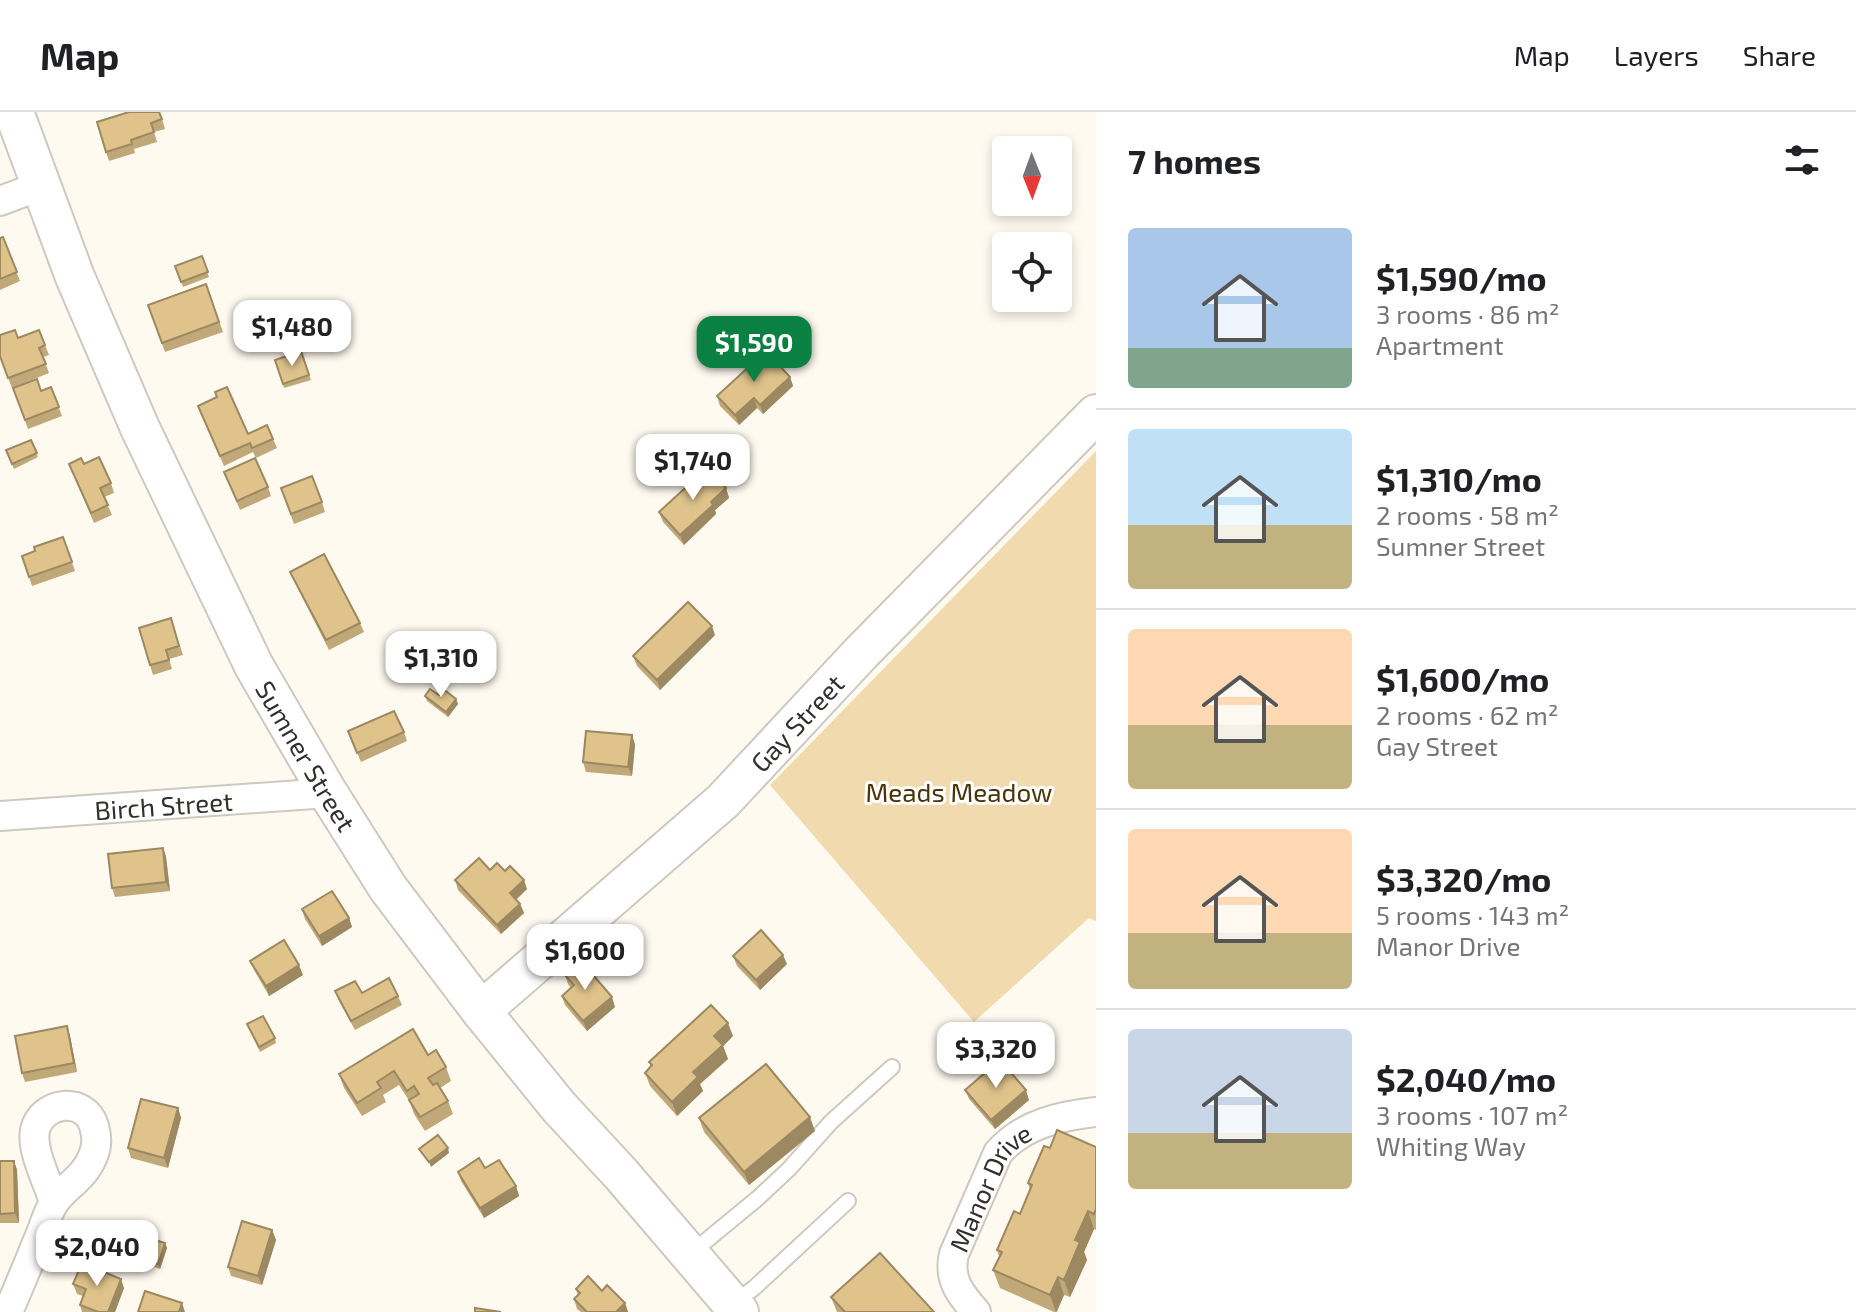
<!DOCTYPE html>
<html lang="en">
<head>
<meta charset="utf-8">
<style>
	:root { --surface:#fff; --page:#f2f2f2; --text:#202124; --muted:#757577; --line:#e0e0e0; --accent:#0b8043 }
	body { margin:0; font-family:"Exo 2",sans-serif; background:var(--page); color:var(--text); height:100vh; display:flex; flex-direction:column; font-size:30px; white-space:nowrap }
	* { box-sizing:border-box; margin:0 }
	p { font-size:26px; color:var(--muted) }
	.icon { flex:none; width:44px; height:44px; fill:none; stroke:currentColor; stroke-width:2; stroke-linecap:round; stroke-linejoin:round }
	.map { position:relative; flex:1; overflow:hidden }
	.details { display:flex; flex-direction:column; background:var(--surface); width:760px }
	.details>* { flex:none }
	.needle { width:52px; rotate:179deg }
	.tools { position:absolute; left:992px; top:24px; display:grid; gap:16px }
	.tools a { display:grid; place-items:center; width:80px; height:80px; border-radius:8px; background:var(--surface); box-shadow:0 4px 12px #0003; font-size:40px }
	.price { position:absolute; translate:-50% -68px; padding:0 18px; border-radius:16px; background:#fff; color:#222; font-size:26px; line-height:52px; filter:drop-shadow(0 2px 4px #0008) }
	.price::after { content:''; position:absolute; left:50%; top:48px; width:24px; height:18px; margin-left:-12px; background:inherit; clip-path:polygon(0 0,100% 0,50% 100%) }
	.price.selected { background:var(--accent); color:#fff }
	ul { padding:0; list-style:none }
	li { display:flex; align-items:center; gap:24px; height:200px; padding:0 32px }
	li+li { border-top:2px solid var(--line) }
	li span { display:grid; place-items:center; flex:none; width:224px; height:160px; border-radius:8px; color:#555 }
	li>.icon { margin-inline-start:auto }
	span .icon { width:96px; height:96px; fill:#fffc; stroke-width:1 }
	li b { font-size:34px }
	h2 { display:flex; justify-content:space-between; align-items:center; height:96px; padding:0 32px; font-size:34px }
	header { display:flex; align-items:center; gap:48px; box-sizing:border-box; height:112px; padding:0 40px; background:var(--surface); border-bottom:2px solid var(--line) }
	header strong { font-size:38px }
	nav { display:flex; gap:44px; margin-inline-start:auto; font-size:28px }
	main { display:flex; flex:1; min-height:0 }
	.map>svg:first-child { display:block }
</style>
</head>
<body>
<header>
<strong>Map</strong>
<nav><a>Map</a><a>Layers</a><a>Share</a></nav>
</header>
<main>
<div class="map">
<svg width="1096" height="1200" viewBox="0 0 1096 1200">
	<rect width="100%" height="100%" fill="#fffaf0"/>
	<polygon fill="#f1dbae" points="1096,339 1096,809 1089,806 974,910 770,673"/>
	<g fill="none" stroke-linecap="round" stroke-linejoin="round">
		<g stroke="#cec9c0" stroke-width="18">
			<g id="lane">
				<polyline points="690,1142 758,1086 789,1057 831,1010 892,955"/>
				<polyline points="733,1192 754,1176 848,1089"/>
			</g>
		</g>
		<g stroke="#cec9c0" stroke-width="32">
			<g id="street">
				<polyline points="0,89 40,74"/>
				<path id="s1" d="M 0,704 L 328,681"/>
				<path d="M 8,1200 C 19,1175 29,1150 39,1126 C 44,1115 47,1101 54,1091 C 65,1074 84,1067 93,1044 C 97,1035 97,1024 94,1014 C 85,984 42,989 35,1018 C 31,1039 48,1070 54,1090"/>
				<path id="s2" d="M 976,1200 C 960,1182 948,1167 954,1142 L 998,1041 C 1023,1012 1060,1004 1096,1000"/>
			</g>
		</g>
		<g stroke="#cec9c0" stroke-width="42">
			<g id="secondary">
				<path id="s3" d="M 14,0 L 75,165 L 140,316 L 254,554 L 328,681 L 388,776 L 481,899 L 559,995 L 621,1062 L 739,1200"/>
				<path id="s4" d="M 481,899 L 723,689 L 860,542 L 1096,302"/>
			</g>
		</g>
		<use href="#lane" stroke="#fff" stroke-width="14"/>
		<use href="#street" stroke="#fff" stroke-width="28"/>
		<use href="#secondary" stroke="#fff" stroke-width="38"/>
	</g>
	<g fill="#c0a878">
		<polygon points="160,0 165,17 154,20 157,30 134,37 135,41 109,49 106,40"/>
		<polygon points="3,125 20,169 0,178 0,126"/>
		<polygon points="202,144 209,165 183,175 175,154"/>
		<polygon points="206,172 223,220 165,240 148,193"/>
		<polygon points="39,218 49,243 43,245 49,261 12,276 0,245 18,226"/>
		<polygon points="301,239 311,268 284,276 275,248"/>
		<polygon points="790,265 793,274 763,302 757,296 739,313 720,294 717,284"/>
		<polygon points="51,275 62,304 28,317 13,276 41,279"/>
		<polygon points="198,294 248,322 273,327 277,336 256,346 253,340 224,354"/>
		<polygon points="31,328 38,345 14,357 6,338"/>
		<polygon points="69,352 84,352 111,371 114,381 104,385 112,403 94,411"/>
		<polygon points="224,360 268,375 271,384 240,398"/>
		<polygon points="281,376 322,390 325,400 294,412"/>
		<polygon points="726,376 729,386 715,398 716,402 684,433 663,410 659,400"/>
		<polygon points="63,425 75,459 32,474 22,444 35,439"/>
		<polygon points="290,460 360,511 364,520 329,538 294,469"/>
		<polygon points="171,506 183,543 169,547 172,557 153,563 150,553"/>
		<polygon points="715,523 660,578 637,554 633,544"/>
		<polygon points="439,583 456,587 458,592 448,605 427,589 425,584"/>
		<polygon points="348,619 404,620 407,629 361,650"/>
		<polygon points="632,623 635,633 632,664 586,660 583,650"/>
		<polygon points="163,736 166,745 170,779 115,785 112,776"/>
		<polygon points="490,758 505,759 527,777 516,788 520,792 524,801 501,822 458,778 455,768"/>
		<polygon points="302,797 349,806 352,815 322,834 305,807"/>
		<polygon points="733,844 787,852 760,878 737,854"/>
		<polygon points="250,849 303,863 269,884 254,858"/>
		<polygon points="565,863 615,895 587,919 565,893 562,884 571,876 568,872"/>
		<polygon points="335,879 398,884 402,893 355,918 339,889"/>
		<polygon points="247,912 275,926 276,931 260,940"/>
		<polygon points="67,914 70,924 77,960 25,970 22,961"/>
		<polygon points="733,924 723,934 728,947 700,972 703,979 677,1004 650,974 645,961 651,955 649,950"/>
		<polygon points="428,943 446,955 451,969 440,976 448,989 453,1002 425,1019 414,1002 410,990 399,973 383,983 386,990 362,1004 344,976 339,962"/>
		<polygon points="965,978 1029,988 995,1017 969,987"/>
		<polygon points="178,996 181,1006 168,1056 131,1046 128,1036"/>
		<polygon points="699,1006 815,1019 749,1073 704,1020"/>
		<polygon points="1096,1035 1096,1118 1094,1117 1084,1140 1087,1148 1070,1185 1064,1183 1057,1200 1054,1200 1000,1176 993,1158 999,1144 997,1138 1020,1102 1030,1078 1028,1071 1050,1036"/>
		<polygon points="0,1049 14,1049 17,1058 19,1111 0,1111"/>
		<polygon points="485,1056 516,1074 519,1084 484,1106 461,1069 458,1060"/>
		<polygon points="272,1118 276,1128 262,1173 231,1164 228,1155"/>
		<polygon points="152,1120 154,1125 153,1128 165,1131 167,1136 160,1157 141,1150 140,1144 129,1141 127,1136"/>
		<polygon points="73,1172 124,1176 115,1200 82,1200 80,1193 83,1184 77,1182"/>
		<polygon points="576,1177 602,1179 625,1191 628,1200 581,1200 577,1197 574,1187 578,1183"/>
		<polygon points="831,1185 934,1200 837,1200"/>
	</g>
	<g fill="#9c8861">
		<polygon points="790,265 793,274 763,302 760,293"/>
		<polygon points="754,286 757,296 739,313 735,303"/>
		<polygon points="726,376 729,386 715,398 716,402 684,433 680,423 711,390"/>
		<polygon points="712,514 715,523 660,578 657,568"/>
		<polygon points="456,587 458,592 448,605 446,600"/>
		<polygon points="632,623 635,633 632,664 628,655"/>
		<polygon points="163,736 166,745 170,779 166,770"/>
		<polygon points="524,768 527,777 513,790 510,781"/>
		<polygon points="520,792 524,801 501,822 497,813"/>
		<polygon points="349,806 352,815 322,834 319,824"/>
		<polygon points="783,843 787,852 760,878 756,868"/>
		<polygon points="299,853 303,863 269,884 266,874"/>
		<polygon points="612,885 615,895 587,919 583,909"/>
		<polygon points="728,911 733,924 723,934 728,947 700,972 703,979 677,1004 672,990 693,960 714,924"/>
		<polygon points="67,914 70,924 77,960 74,951"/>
		<polygon points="1026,978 1029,988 995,1017 991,1008"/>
		<polygon points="178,996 181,1006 168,1056 164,1046"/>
		<polygon points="810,1005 815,1019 749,1073 744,1060"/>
		<polygon points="448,1036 449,1041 431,1055 429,1050"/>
		<polygon points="14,1049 17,1058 19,1111 15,1101"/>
		<polygon points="516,1074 519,1084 484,1106 480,1096"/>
		<polygon points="1088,1099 1094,1117 1084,1140 1087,1148 1070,1185 1064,1168 1075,1128"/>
		<polygon points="272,1118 276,1128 262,1173 258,1164"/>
		<polygon points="165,1131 167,1136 160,1157 158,1152"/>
		<polygon points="1058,1165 1064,1183 1056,1200 1050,1183"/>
		<polygon points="121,1167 124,1176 115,1200 108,1200"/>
		<polygon points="182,1191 185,1200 179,1200"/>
		<polygon points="625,1191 628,1200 616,1200"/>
	</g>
	<g fill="#dfc38b" stroke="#9c8861" stroke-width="2">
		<polygon points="129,0 159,0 162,7 151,11 154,20 131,28 132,32 106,40 97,10"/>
		<polygon points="3,125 17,160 0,167 0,126"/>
		<polygon points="202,144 208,160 181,170 175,154"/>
		<polygon points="206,172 219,210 162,231 148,193"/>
		<polygon points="15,218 18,226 39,218 45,233 39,236 46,252 8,266 0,244 0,223"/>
		<polygon points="301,239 309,263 283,272 275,248"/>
		<polygon points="766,239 790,265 760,293 754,286 735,303 717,284"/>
		<polygon points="37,267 41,279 51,275 59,295 25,308 13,276"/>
		<polygon points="227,275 248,322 267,313 273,327 252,336 250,331 220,344 198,294 217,285 215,280"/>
		<polygon points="31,328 37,341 12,352 6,338"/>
		<polygon points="99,345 111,371 100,376 108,393 91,401 69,352 81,346 84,352"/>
		<polygon points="255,346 268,375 237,389 224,360"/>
		<polygon points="707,356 726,376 711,390 713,393 680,423 659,400"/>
		<polygon points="312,364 322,390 291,402 281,376"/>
		<polygon points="63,425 72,450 29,465 22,444 35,439 34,435"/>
		<polygon points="324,442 360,511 326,528 290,460"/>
		<polygon points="688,490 712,514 657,568 633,544"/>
		<polygon points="171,506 179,534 166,538 169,548 150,553 139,516"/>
		<polygon points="430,577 439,583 443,577 456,587 446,600 425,584"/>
		<polygon points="394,599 404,620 357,641 348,619"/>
		<polygon points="586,619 632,623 628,655 583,650"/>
		<polygon points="163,736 166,770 112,776 108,742"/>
		<polygon points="479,746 490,758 497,751 505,759 510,754 524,768 510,781 520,792 497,813 455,768"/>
		<polygon points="332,779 349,806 319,824 302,797"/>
		<polygon points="761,818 783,843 756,868 733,844"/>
		<polygon points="284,828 299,853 266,874 250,849"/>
		<polygon points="581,849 612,885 583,909 562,884 574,873 565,863"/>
		<polygon points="389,866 398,884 351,909 335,879 355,869 362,881"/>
		<polygon points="711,893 728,911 714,924 723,933 693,960 698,965 672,990 645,961 652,953 649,950"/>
		<polygon points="263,904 275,926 259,935 247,912"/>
		<polygon points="67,914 74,951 22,961 15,924"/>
		<polygon points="413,917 428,943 436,938 446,955 428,966 433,973 437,971 448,989 420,1005 409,988 419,982 414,974 407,979 394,959 377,970 381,976 357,991 339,962"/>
		<polygon points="1000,948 1026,978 991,1008 965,978"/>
		<polygon points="766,952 810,1005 744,1060 699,1006"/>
		<polygon points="141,987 178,996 164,1046 128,1036"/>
		<polygon points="1057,1018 1096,1035 1096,1097 1094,1102 1088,1099 1075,1128 1080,1130 1064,1168 1058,1165 1050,1183 993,1158 1002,1140 997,1138 1014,1099 1020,1102 1032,1073 1028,1071 1044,1034 1050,1036"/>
		<polygon points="438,1023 448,1036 429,1050 419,1037"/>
		<polygon points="479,1046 485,1056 499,1048 516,1074 480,1096 458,1060"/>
		<polygon points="0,1049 14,1049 15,1101 0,1102"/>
		<polygon points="242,1109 272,1118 258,1164 228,1155"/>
		<polygon points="134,1115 152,1120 151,1127 165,1131 158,1152 139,1146 142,1141 127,1136"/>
		<polygon points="880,1141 934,1200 845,1200 831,1185"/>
		<polygon points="82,1151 121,1167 108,1200 98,1200 80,1193 86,1177 73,1172"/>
		<polygon points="588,1164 602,1179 607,1173 625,1191 616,1200 587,1200 574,1187 580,1181 576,1177"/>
		<polygon points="145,1179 182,1191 179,1200 138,1200"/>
		<polygon points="475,1196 501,1200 475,1200"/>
	</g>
	<g text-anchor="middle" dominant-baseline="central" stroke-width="6" stroke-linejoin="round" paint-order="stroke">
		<g font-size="26" fill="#32302d" stroke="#fff">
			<text stroke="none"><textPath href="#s4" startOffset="428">Gay Street</textPath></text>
			<text stroke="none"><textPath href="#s3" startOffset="708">Sumner Street</textPath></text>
			<text stroke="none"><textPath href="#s1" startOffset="164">Birch Street</textPath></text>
			<text stroke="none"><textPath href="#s2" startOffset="142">Manor Drive</textPath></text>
		</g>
		<g font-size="26" fill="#493507" stroke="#fff">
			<text x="959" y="679">Meads Meadow</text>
		</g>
	</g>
</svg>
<div class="tools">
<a><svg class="needle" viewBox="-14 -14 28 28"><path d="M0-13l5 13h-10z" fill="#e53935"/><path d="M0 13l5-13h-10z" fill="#757577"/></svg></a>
<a><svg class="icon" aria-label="locate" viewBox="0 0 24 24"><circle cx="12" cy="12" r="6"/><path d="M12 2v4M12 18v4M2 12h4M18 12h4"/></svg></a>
</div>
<b class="price" style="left:292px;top:256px">$1,480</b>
<b class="price selected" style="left:754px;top:272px">$1,590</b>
<b class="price" style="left:693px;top:390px">$1,740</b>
<b class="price" style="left:441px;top:587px">$1,310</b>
<b class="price" style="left:585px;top:880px">$1,600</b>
<b class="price" style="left:996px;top:978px">$3,320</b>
<b class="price" style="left:97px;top:1176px">$2,040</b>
</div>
<section class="details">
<h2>7 homes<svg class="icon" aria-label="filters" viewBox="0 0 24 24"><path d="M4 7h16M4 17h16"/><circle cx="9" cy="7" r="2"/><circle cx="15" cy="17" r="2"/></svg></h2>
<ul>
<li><span style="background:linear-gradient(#a9c7e8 75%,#7fa58c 0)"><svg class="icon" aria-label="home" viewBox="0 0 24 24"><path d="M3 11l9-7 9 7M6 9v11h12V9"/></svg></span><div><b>$1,590/mo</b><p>3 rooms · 86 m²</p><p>Apartment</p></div></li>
<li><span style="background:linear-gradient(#bfe0f5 60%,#c2b280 0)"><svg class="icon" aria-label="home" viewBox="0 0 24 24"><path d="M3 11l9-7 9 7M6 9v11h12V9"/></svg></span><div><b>$1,310/mo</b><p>2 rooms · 58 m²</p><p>Sumner Street</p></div></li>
<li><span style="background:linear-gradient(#ffd9b3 60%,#c2b280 0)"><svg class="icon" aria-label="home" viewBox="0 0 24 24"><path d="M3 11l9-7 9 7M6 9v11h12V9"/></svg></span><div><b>$1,600/mo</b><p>2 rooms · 62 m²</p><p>Gay Street</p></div></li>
<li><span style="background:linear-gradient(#ffd9b3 65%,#c2b280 0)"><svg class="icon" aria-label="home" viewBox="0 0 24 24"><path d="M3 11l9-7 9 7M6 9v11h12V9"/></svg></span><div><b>$3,320/mo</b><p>5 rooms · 143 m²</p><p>Manor Drive</p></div></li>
<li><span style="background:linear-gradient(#c9d6e8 65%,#c2b280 0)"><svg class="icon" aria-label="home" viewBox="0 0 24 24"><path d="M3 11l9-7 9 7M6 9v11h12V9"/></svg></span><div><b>$2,040/mo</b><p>3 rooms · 107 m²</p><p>Whiting Way</p></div></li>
</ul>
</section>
</main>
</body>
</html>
